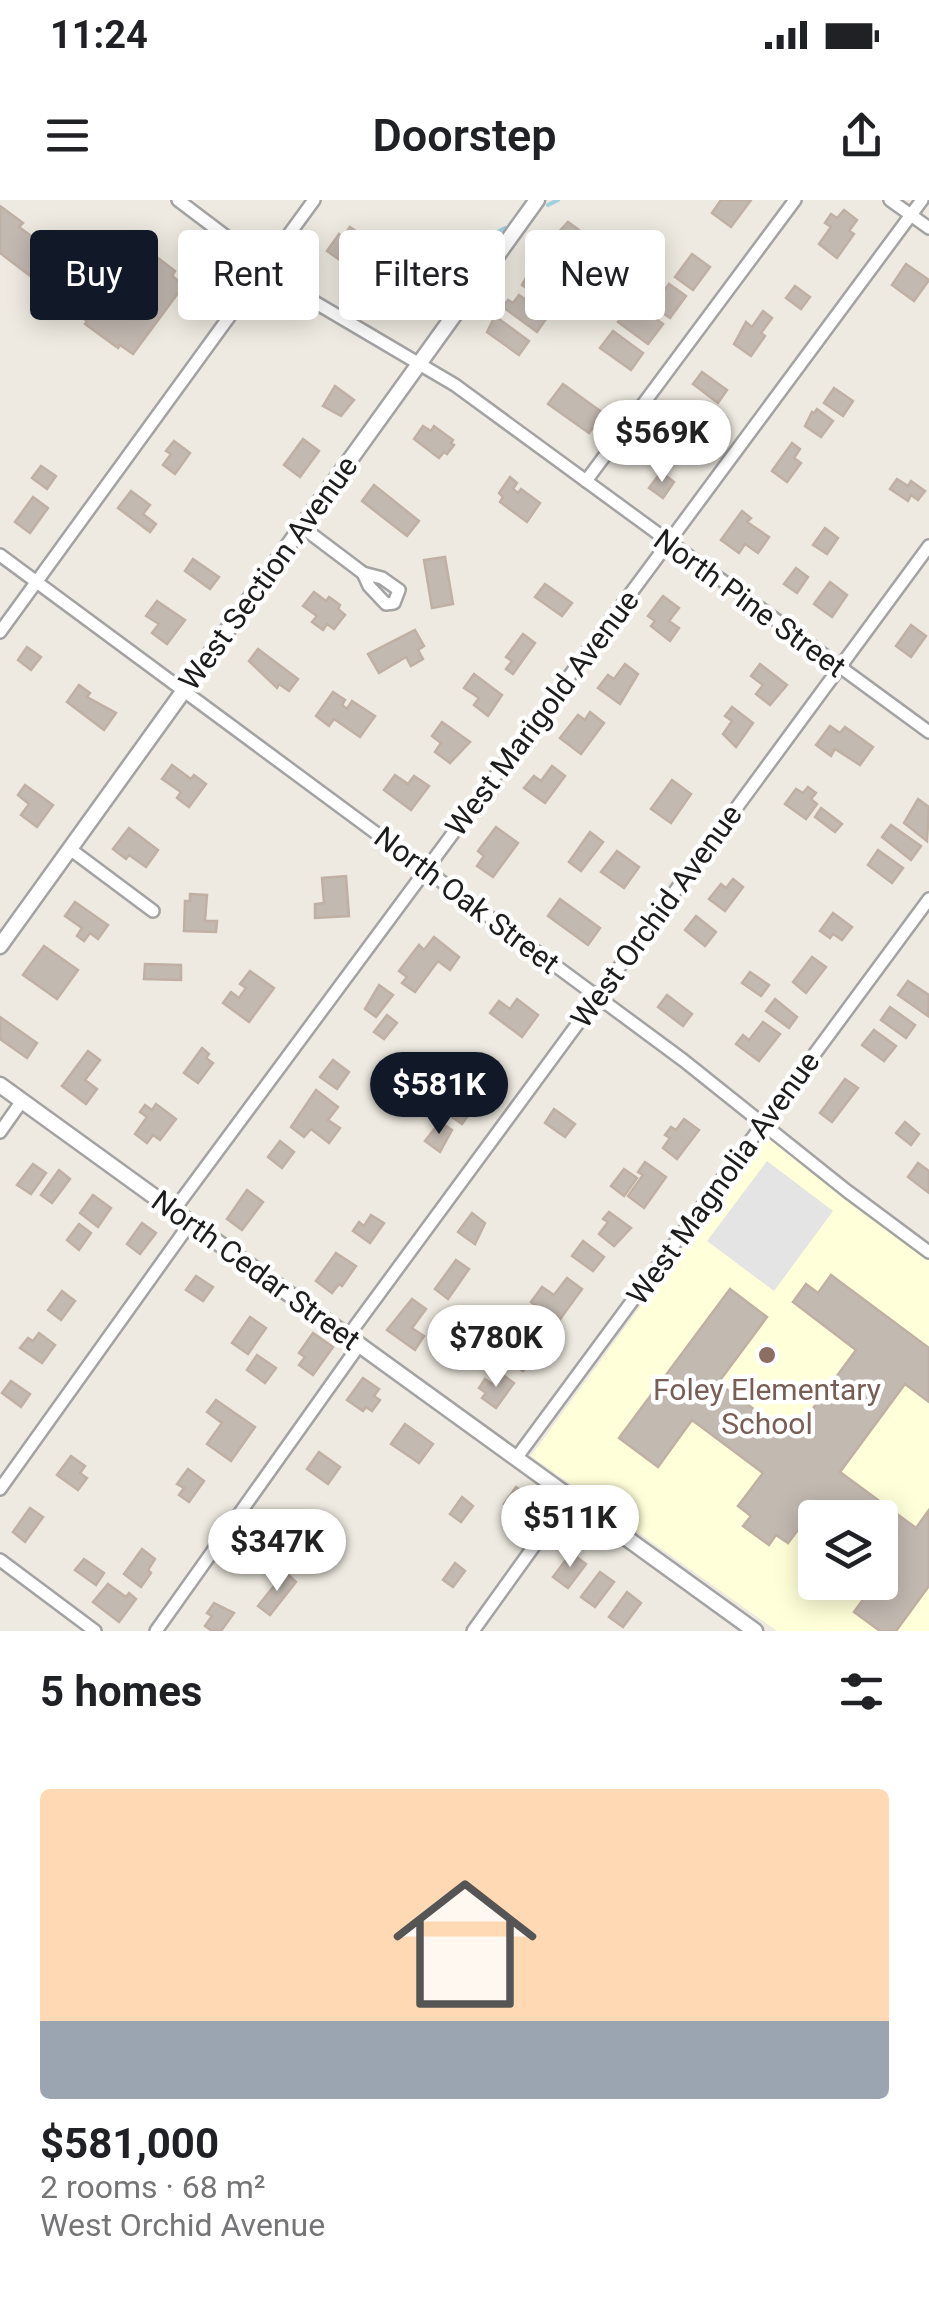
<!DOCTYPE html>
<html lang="en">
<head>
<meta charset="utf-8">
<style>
	:root { --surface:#fff; --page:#f2f2f2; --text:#202124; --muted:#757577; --line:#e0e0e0; --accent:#111827 }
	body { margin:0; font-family:Roboto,sans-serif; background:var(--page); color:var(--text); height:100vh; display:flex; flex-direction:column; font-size:38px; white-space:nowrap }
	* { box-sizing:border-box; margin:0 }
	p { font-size:32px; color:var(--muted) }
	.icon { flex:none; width:55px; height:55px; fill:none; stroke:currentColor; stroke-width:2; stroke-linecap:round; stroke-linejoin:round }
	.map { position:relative; height:1431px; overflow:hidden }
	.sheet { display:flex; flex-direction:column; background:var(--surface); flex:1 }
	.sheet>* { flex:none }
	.hud { position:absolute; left:30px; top:30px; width:870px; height:90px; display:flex; gap:20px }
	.buttons { position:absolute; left:798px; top:1300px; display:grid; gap:20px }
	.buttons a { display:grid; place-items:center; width:100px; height:100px; border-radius:10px; background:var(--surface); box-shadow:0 5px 25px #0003; font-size:50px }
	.price { position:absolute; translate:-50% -85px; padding:0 22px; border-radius:35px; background:#fff; color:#222; font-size:32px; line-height:65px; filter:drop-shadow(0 2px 5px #0008) }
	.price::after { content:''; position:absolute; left:50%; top:60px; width:30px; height:22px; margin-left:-15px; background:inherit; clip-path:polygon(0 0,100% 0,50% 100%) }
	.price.on { background:var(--accent); color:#fff }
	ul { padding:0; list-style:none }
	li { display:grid; align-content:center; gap:20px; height:530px; padding:0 40px }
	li+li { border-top:2px solid var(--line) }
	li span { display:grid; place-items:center; height:310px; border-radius:10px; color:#555 }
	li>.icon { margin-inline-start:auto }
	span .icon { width:180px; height:180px; fill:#fffc; stroke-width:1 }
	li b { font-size:42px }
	h2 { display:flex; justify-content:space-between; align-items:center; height:120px; padding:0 40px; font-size:42px }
	.pill { padding:0 35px; border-radius:10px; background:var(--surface); box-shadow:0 5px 25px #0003; font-size:35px; line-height:90px }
	.pill.on { background:var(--accent); color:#fff }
	.status { display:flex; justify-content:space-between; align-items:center; height:70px; padding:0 50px; background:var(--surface); direction:ltr }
	.status svg { height:28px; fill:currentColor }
	header { display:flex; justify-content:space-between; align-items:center; height:130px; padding:0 40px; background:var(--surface); font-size:45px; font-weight:600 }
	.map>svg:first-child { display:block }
</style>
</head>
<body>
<div class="status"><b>11:24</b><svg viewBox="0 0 49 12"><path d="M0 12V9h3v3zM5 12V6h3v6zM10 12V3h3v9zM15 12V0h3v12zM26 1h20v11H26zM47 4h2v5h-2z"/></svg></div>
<header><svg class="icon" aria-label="menu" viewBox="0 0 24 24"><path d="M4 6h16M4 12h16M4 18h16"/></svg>Doorstep<svg class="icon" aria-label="share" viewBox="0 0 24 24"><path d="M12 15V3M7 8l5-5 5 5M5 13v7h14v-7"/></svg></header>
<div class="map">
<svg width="929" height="1431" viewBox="0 0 929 1431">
	<rect width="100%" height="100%" fill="#eeeae1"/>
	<path fill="#ffffd9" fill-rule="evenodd" d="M 768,932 L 929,1055 L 929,1431 L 777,1431 L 531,1256 ZM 815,1318 L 880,1318 L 880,1382 L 815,1382 Z"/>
	<polygon fill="#e4e4e4" points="767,961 833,1011 774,1091 707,1041"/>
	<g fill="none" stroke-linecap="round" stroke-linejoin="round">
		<g stroke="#a0cfdd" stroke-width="4">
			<polyline points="548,5 558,0"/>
			<polyline points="358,105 505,28"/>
		</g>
	</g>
	<g fill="#c2b9b1" stroke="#c0b0a4" stroke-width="2.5">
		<polygon points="721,0 751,0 731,27 712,13"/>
		<polygon points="0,6 23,23 19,27 45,46 52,36 77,55 50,91 0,53"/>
		<polygon points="844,10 857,20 849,31 854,34 837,58 819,44 831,27 825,23 831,14 837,18"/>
		<polygon points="568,22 601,46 589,62 555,36"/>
		<polygon points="350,27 365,37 356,49 365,55 354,70 327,51 339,34 343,37"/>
		<polygon points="126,42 137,50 141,45 175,71 172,76 184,85 133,154 120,145 118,148 85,124 87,121 75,112"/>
		<polygon points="552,48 583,70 572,85 538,60"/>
		<polygon points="692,54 710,67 693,90 675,77"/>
		<polygon points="906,64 929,80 914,101 892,85"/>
		<polygon points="531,69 565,93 554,108 522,85"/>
		<polygon points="669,84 686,96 670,118 653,106"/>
		<polygon points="795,86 810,97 801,109 786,98"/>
		<polygon points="519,95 548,116 537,132 503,107 508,100 513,103"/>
		<polygon points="633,102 663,124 648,144 618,122"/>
		<polygon points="763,111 772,118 761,133 765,136 751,156 734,144 746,122 752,127"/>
		<polygon points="495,116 529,141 519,155 487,132"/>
		<polygon points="613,131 643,153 631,170 600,148"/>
		<polygon points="702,172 727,190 718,203 693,184"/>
		<polygon points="563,184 603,213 589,233 548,204"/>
		<polygon points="335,186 354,200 341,216 323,206"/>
		<polygon points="834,188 853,201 843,216 824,203"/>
		<polygon points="817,209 833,221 821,237 805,226 812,212 814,213"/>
		<polygon points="423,226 431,231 434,226 453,240 451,243 454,245 447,254 444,252 439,258 414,239"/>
		<polygon points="303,239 319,251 300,277 284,265"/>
		<polygon points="174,241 190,253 175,274 163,265 171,254 166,251"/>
		<polygon points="792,243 800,249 794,258 801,263 787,282 772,271"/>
		<polygon points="41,266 56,276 47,289 32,278"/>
		<polygon points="661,272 674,282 663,298 649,288"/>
		<polygon points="510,277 517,283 513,289 518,293 521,289 540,303 527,322 500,302 503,297 499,293"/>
		<polygon points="897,279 908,286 911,281 925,291 918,300 911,295 908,301 890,289"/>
		<polygon points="374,285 419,321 407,336 362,301"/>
		<polygon points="131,291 150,305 143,314 156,324 150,332 118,308"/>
		<polygon points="33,297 48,308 30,333 15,322"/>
		<polygon points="742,311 751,318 747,322 769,337 758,353 745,344 739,353 721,340"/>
		<polygon points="825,328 838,338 827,354 813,345"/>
		<polygon points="445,357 453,404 432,408 424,360"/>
		<polygon points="193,359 219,377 210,389 185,371"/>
		<polygon points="796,368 808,377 797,393 784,384"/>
		<polygon points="830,382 847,395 832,417 814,404"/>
		<polygon points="545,384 572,403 562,416 535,397"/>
		<polygon points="314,392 326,401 329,397 340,405 338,409 345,415 334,429 327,424 323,430 312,422 317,416 303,406"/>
		<polygon points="663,396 679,408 669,421 679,428 670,441 651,426 655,421 648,416"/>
		<polygon points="157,401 185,420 167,444 152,433 159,424 146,416"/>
		<polygon points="911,425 926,436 911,457 896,446"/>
		<polygon points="415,430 424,446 418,450 423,459 411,466 406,457 379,473 368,454"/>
		<polygon points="523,434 535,443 513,474 506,469 512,461 506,457"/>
		<polygon points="27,447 41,457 31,470 18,460"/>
		<polygon points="258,449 298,479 289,491 279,484 277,488 249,461"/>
		<polygon points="625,464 638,474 620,504 598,488 608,475 614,479"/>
		<polygon points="760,464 787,485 770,505 756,494 763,485 751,476"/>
		<polygon points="474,474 502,495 488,516 474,505 479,498 464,488"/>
		<polygon points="79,485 90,493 87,497 116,513 104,530 67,502"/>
		<polygon points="333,492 345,500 342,505 347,509 352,501 375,516 360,537 334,519 329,526 316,516"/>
		<polygon points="732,507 753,523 736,547 723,534 732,521 725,516"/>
		<polygon points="590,512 604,523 581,554 560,538 578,515 585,520"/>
		<polygon points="442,522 470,542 450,563 435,552 441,543 432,536"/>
		<polygon points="830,526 840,533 845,527 873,547 860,565 835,549 831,556 816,545"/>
		<polygon points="172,565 191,579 194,575 206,584 189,607 177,598 181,592 162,579"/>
		<polygon points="552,566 565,576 545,603 524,588 534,576 541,581"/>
		<polygon points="395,575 408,584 414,576 429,586 411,610 384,590"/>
		<polygon points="672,580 691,594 671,623 651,609"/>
		<polygon points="25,585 53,605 37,627 21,615 29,604 18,595"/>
		<polygon points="808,587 816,593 811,599 817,604 806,619 785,604 796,589 803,593"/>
		<polygon points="918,599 929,607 927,641 904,623"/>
		<polygon points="821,608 842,624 835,632 815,617"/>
		<polygon points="891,625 921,646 911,660 882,637"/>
		<polygon points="496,627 518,643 493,677 477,666 484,656 478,651"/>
		<polygon points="129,628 158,650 146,667 129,655 126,659 113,649"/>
		<polygon points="590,632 603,642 581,671 569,662"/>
		<polygon points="878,650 903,668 892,683 868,665"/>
		<polygon points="617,651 639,667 624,688 601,672"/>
		<polygon points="346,676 349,716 315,718 315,704 324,703 322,678"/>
		<polygon points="733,679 743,687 725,711 709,699 721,684 726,688"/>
		<polygon points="190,694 207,695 205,721 217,721 216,732 184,731 185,701 190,701"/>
		<polygon points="560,699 600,728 588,745 548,716"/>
		<polygon points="75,702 108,725 98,739 90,733 84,741 77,736 82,728 65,716"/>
		<polygon points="833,713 852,727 842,740 833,734 830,738 820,731"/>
		<polygon points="696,716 716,732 705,746 685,730"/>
		<polygon points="434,737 459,757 450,770 438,761 415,792 402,783 407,777 399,771 419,745 424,750"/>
		<polygon points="44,746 78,770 57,799 23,775"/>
		<polygon points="812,757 826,767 806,793 793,782"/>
		<polygon points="145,764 181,765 181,780 144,779"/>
		<polygon points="250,771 274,788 249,822 223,803 231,792 239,798 246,788 240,784"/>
		<polygon points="750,772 769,785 761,796 742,783"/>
		<polygon points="908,781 929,795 928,816 898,795"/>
		<polygon points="379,785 393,795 376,817 365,809"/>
		<polygon points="667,795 692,814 683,826 658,807"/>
		<polygon points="517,799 538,815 522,837 490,813 499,801 510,809"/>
		<polygon points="775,799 797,817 789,828 766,811"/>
		<polygon points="890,807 915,825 906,838 881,820"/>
		<polygon points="387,815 397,823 384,839 374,832"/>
		<polygon points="0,817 37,843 27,858 0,839"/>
		<polygon points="763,822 780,834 759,861 736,844 743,835 749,840"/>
		<polygon points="874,830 896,846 884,861 862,845"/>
		<polygon points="202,848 209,854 206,858 213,863 198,883 184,873"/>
		<polygon points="88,851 100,860 85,880 97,889 86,904 62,886"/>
		<polygon points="333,860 349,872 337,889 320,877"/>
		<polygon points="845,879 858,888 832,922 820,913"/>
		<polygon points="316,890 338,907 328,920 340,928 329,943 311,929 304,937 291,927"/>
		<polygon points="460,894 475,906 462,924 446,913"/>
		<polygon points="156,904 176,919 160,940 153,935 147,943 135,934 147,917 140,912 145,905 152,910"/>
		<polygon points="554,909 575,924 565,937 545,923"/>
		<polygon points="684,919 699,930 677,959 663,948 670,938 665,935 671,927 676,930"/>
		<polygon points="440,922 452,930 440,952 425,941"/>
		<polygon points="905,922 919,934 911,945 896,933"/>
		<polygon points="280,941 294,952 282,968 268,957"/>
		<polygon points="645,962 666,977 644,1008 628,996 643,975 638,972"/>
		<polygon points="918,963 929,971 929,993 908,977"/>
		<polygon points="33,964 46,973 31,994 17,985"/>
		<polygon points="624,969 637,978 624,996 611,986"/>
		<polygon points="59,970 70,979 52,1003 41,995"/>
		<polygon points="247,990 263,1002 242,1030 227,1019"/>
		<polygon points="93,995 111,1008 98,1027 80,1013"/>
		<polygon points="609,1012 631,1028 614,1046 599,1034 608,1022 603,1019"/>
		<polygon points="472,1013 485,1023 475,1044 458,1032"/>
		<polygon points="371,1015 384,1023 370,1043 353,1031 359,1022 364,1026"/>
		<polygon points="142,1023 156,1033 140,1054 127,1044"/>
		<polygon points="79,1024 91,1033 79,1050 67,1040"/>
		<polygon points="583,1041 604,1057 593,1071 572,1056"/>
		<polygon points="336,1053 356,1066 342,1086 339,1084 332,1093 316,1081"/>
		<polygon points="456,1060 469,1069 448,1099 435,1089"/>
		<polygon points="831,1075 929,1148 929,1202 905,1184 840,1272 916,1328 929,1310 929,1386 896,1431 880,1431 854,1412 876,1382 880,1382 888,1366 880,1360 880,1318 823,1318 813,1310 788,1343 776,1335 769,1345 743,1326 751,1316 738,1306 763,1273 692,1220 658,1267 619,1238 730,1089 767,1117 718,1183 792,1237 856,1150 793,1102 806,1084 818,1093"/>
		<polygon points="196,1076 213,1087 203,1101 186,1090"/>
		<polygon points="567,1078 582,1089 558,1122 531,1102 542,1087 554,1095"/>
		<polygon points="62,1091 75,1101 61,1120 48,1110"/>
		<polygon points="412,1099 426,1109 412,1128 424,1136 415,1150 387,1130"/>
		<polygon points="250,1117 266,1128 248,1154 232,1143"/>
		<polygon points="525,1130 543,1143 523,1171 493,1150 505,1133 517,1141"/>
		<polygon points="39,1133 55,1145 42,1163 20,1148 28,1138 33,1141"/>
		<polygon points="313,1133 333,1147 313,1175 299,1165 305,1157 299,1153"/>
		<polygon points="257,1155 276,1168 265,1183 247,1170"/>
		<polygon points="500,1173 514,1183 496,1208 482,1198 486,1193 479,1188 485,1179 492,1184"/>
		<polygon points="363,1178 379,1189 374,1196 380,1200 372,1211 366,1207 363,1211 347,1200"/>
		<polygon points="11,1181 30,1194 21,1207 2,1193"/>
		<polygon points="216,1200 255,1227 231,1261 207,1244 222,1223 207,1212"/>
		<polygon points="405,1224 433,1244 419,1263 391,1244"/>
		<polygon points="319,1252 340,1267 328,1284 307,1269"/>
		<polygon points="71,1256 85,1266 80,1273 87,1278 78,1290 57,1275"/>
		<polygon points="188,1269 204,1281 189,1302 179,1295 184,1288 177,1284"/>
		<polygon points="516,1287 533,1299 521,1316 504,1304"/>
		<polygon points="462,1297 473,1306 461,1322 450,1314"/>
		<polygon points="30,1308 43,1317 25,1342 13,1332"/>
		<polygon points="142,1349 155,1359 148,1370 151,1373 141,1387 124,1374"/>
		<polygon points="571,1353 586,1364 568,1388 553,1377"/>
		<polygon points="84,1359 104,1373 96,1385 75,1370"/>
		<polygon points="455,1363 465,1371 453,1387 443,1380"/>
		<polygon points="285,1372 296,1382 270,1415 258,1406"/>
		<polygon points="600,1372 614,1382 595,1407 581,1397"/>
		<polygon points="108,1384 126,1397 129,1393 136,1399 119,1422 93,1402"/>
		<polygon points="627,1392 641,1403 623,1427 609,1417"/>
		<polygon points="214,1403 234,1413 221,1431 212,1431 205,1426 212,1416 207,1413"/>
	</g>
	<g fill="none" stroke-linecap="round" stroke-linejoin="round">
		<g stroke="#a3a3a3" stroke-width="16">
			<g id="minor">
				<polyline points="178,0 306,97 455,185 929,532"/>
				<polyline points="890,0 929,28"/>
				<polyline points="586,281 795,0"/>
				<polyline points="302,327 363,373"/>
				<polyline points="0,355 683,860 847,991 929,1052"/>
				<polygon points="363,373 382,378 399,390 394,403 386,404 369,386"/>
				<polyline points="0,432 314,0"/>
				<polyline points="70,649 153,711"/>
				<polyline points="0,932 22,901"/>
				<polyline points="174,1010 922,0"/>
				<polyline points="348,1136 929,346"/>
				<polyline points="517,1257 929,699"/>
				<polyline points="0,1289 191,1022"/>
				<polyline points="0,1360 95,1431"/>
				<polyline points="156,1431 360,1144"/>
				<polyline points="473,1431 570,1296"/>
			</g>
		</g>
		<g stroke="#a3a3a3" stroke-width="19">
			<g id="tertiary">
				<polyline points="0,746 537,0"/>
				<polyline points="0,885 755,1431"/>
			</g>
		</g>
		<use href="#minor" stroke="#fff" stroke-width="11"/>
		<use href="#tertiary" stroke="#fff" stroke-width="14"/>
	</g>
	<circle fill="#8d6e63" stroke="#fff" stroke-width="4" cx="767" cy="1155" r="10"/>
	<g text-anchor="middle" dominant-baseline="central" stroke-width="9" stroke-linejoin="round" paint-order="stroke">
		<g font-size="30" fill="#1c1c1c" stroke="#fff">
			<text transform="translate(268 373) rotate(-54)">West Section Avenue</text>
			<text transform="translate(750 403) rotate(36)">North Pine Street</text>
			<text transform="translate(542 513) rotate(-53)">West Marigold Avenue</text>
			<text transform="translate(467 700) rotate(37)">North Oak Street</text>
			<text transform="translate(656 716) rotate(-54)">West Orchid Avenue</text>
			<text transform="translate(723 978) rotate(-54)">West Magnolia Avenue</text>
			<text transform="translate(256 1070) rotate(36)">North Cedar Street</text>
		</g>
		<g font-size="30" fill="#785e54" stroke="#fff">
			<text x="767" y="1189">Foley Elementary<tspan x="767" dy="34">School</tspan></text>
		</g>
	</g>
</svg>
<div class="buttons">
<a><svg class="icon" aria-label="layers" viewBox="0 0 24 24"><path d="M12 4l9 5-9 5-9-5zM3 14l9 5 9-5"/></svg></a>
</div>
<b class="price" style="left:662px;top:285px">$569K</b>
<b class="price on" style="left:439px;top:937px">$581K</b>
<b class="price" style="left:496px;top:1190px">$780K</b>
<b class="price" style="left:570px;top:1370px">$511K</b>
<b class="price" style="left:277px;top:1394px">$347K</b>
<div class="hud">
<a class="pill on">Buy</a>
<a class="pill">Rent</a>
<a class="pill">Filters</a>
<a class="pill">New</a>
</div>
</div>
<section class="sheet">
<h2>5 homes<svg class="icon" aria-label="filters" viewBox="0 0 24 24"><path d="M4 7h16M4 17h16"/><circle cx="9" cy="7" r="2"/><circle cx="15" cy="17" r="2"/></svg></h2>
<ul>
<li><span style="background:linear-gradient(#ffd9b3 75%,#9aa5b1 0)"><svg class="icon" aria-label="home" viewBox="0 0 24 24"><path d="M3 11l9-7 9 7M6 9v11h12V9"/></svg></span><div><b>$581,000</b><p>2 rooms · 68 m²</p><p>West Orchid Avenue</p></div></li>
</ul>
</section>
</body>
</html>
